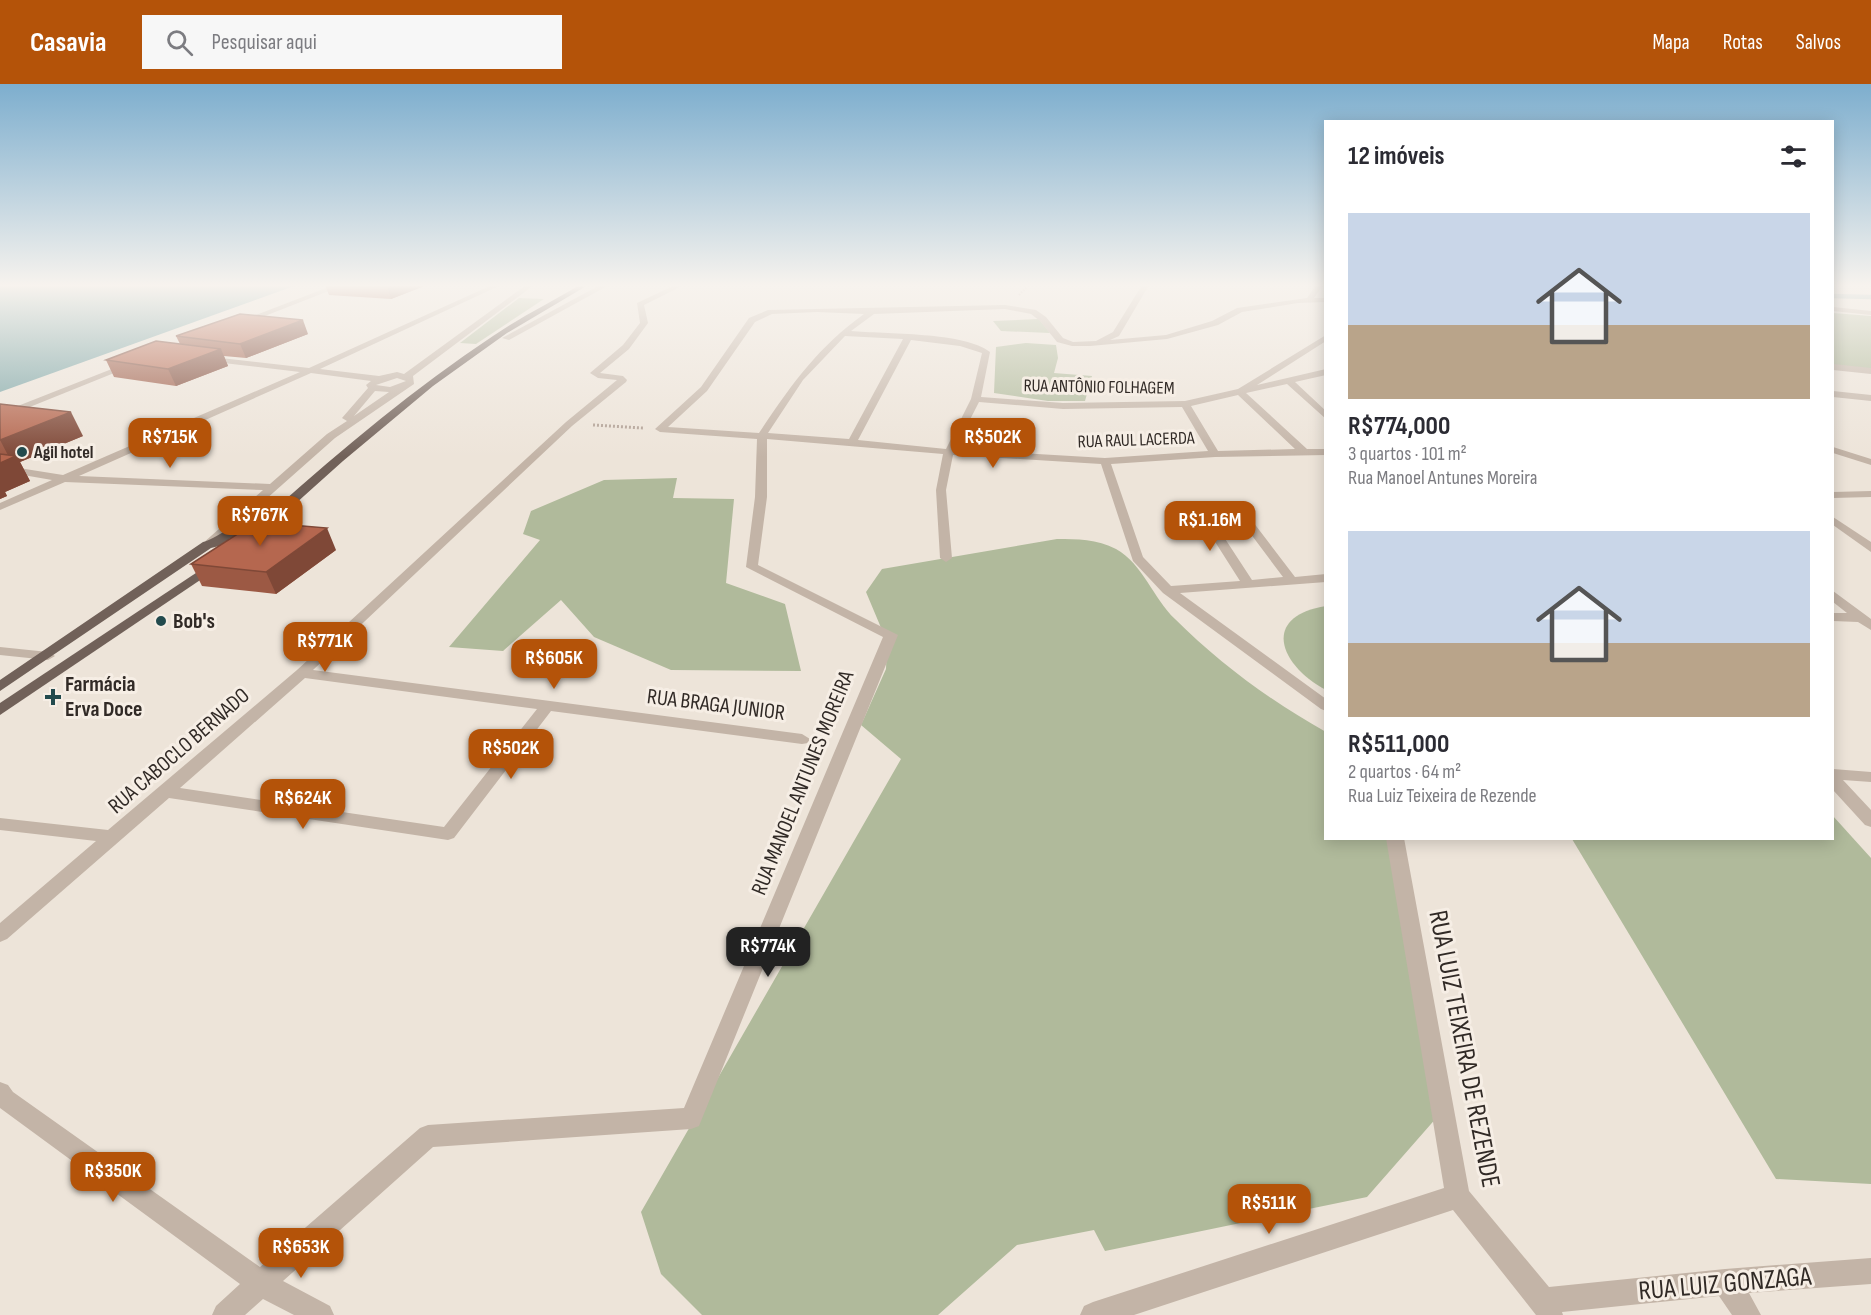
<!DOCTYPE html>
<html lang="pt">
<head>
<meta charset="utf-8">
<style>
	:root { --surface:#fff; --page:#f7f7f7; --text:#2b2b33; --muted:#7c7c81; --accent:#b45309 }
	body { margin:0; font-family:"Sofia Sans Condensed",sans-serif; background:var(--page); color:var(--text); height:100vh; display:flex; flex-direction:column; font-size:22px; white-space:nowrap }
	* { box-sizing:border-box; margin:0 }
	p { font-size:20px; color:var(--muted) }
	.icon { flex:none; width:33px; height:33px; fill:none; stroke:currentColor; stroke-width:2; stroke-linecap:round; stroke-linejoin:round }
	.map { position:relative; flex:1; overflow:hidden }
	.side { position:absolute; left:1324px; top:36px; width:510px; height:720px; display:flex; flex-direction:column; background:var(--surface); border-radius:0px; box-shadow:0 3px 15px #0003 }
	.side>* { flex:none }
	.price { position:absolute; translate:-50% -51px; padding:0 14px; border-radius:12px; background:var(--accent); color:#fff; font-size:20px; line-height:39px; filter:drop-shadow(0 2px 3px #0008) }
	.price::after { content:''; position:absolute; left:50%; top:36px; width:18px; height:14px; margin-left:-9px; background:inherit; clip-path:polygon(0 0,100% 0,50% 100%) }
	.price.current { background:#222; color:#fff }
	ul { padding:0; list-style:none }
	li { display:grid; align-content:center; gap:12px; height:318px; padding:0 24px }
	li span { display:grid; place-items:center; height:186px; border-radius:0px; color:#555 }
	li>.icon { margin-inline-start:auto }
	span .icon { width:108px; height:108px; fill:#fffc; stroke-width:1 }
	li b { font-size:26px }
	h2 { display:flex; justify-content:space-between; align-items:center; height:72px; padding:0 24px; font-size:26px }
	header { display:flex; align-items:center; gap:36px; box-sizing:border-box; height:84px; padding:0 30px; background:var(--accent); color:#fff }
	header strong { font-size:28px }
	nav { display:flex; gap:33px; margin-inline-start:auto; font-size:21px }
	.search { width:420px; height:54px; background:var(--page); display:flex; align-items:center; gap:15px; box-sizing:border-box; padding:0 21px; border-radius:0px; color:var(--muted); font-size:22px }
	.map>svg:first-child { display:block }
</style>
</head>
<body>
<header>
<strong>Casavia</strong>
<div class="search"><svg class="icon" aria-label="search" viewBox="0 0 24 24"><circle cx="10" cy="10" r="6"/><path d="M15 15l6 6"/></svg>Pesquisar aqui</div>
<nav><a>Mapa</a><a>Rotas</a><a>Salvos</a></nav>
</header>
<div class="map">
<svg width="1871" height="1231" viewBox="0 0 1871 1231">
	<rect width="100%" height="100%" fill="#ede4d9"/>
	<g fill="#b0ba9b">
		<polygon points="519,214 544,215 476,260 460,259"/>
		<polygon points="1833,229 1871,232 1871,288 1833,284"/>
		<polygon points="1039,235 1050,249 1001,247 993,237"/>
		<polygon points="1026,259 1056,261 1058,274 1054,289 1092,292 1085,317 1048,317 994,309 996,263"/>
		<polygon points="677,394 673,414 734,415 726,499 785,520 801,587 671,586 594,553 561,516 503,567 449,563 540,456 523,450 531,427 604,396"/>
		<path d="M 1057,455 C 1077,455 1097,455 1116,465 C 1143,480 1153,514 1175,535 C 1219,579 1272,618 1326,648 L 1326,754 L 1400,755 L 1438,1032 L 1367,1113 L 1105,1167 L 1094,1146 L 1017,1161 L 938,1231 L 702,1231 L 661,1190 L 641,1128 L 901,675 L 861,641 L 886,585 L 887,558 L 866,508 L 882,485 Z"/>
		<path d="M 1326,522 L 1326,606 C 1281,582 1259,533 1326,522 Z"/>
		<polygon points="1833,732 1871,774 1871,1100 1776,1095 1572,755 1833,754"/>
	</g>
	<polygon fill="#7ca5a6" points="0,201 297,201 0,308"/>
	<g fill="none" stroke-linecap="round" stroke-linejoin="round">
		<polyline stroke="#7ca5a6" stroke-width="4.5" points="1833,212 1871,213"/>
		<polyline stroke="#af9e92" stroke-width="2" stroke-dasharray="1.5 1.5" stroke-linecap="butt" points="1019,211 1029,201"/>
		<polyline stroke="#af9e92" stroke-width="3" stroke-dasharray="2 2" stroke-linecap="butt" points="593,341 643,344"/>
		<g fill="#c3b4a7" fill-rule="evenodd">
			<polygon points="334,201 344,201 242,241 235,239"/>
			<path d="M 492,201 L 501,201 L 320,285 L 379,292 L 397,288 L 404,290 L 526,201 L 534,201 L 413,292 L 414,300 L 335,354 L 212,463 L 204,463 L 202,460 L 263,406 L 65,398 L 0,426 L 0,419 L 52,396 L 0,387 L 0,381 L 63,391 L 300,288 L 206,277 L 202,274 L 203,272 L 309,284 ZM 311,289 L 371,297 L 366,301 L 368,304 L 342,334 L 347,337 L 327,350 L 270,400 L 79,392 ZM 397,294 L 406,297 L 390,303 L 376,301 ZM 375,307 L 389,308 L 354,332 Z"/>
			<polygon points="600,201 609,201 509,256 502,254"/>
			<path d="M 675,201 L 684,201 L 644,221 L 648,239 L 629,265 L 600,289 L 623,292 L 627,296 L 626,298 L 572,342 L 313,586 L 802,650 L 810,655 L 808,659 L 802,660 L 551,627 L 454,754 L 448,756 L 169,714 L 7,855 L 0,858 L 0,839 L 96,757 L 0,746 L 0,734 L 108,746 L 297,586 L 566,338 L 617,296 L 598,294 L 590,289 L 623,261 L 640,239 L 637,219 ZM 305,594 L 537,625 L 444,743 L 180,704 Z"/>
			<path d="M 1142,201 L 1149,201 L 1119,252 L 1110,256 L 1166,251 L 1212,237 L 1237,224 L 1307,214 L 1316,201 L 1323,201 L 1314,214 L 1326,214 L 1326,218 L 1298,219 L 1242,228 L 1218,241 L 1167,255 L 1090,262 L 1072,262 L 1057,258 L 1040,237 L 1031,230 L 1005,225 L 874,230 L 851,247 C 884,250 966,248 990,268 L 981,313 L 1063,319 L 1185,317 L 1238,305 L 1326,251 L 1326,257 L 1257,301 L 1326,285 L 1326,291 L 1295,298 L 1326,327 L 1326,335 L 1287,300 L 1246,309 L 1307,365 L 1326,365 L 1326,371 L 1215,373 L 1111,380 L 1143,473 L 1171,502 L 1240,497 L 1191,420 L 1197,417 L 1201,418 L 1252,496 L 1283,493 L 1229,421 L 1229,417 L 1237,417 L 1295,493 L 1326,490 L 1326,498 L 1180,509 L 1326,615 L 1326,627 L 1321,625 L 1163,509 L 1133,477 L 1101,380 L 953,371 L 946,406 L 952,474 L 946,478 L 940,474 L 936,406 L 943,370 L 767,355 L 767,413 L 758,481 L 898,551 L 699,1042 L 691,1045 L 433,1063 L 283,1197 L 330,1222 L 334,1231 L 294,1231 L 263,1215 L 245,1231 L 212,1231 L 216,1222 L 240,1200 L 0,1024 L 0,998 L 8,1001 L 13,1008 L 260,1183 L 420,1044 L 428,1041 L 684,1024 L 883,553 L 746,483 L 755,413 L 757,355 L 660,348 L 655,345 L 701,303 L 749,234 L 768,226 L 1005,221 L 1036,226 L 1046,233 L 1063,254 L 1073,258 L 1096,257 L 1113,248 ZM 817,228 L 864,230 C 817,264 791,301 759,349 L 668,343 L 707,307 L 755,238 L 772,230 ZM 845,252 L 903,255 L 849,355 L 768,349 L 803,296 ZM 911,256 L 960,262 L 982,269 L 971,315 L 946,365 L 858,356 ZM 1238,311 L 1295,365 L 1218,367 L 1191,322 ZM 979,318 L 1063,325 L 1182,323 L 1208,367 L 1105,374 L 955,365 Z"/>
			<polygon points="1833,223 1871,227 1871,231 1833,227"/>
			<polygon points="127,279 134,281 0,335 0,329"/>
			<polygon points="1833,280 1871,284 1871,290 1833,286"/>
			<polygon points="1833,307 1871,311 1871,317 1833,313"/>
			<polygon points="1833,363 1871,375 1871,381 1833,369"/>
			<polygon points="1871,407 1871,413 1833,414 1833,408"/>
			<polygon points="1833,433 1871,458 1871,468 1833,441"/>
			<polygon points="1833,507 1871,535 1871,546 1858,538 1833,537 1833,529 1847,529 1833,518"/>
			<polygon points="0,563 48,568 55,572 48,576 0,571"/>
			<polygon points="1833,685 1871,688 1871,698 1843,696 1871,726 1871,743 1865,741 1833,706"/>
			<polygon points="1386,754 1404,754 1469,1107 1549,1203 1725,1185 1871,1174 1871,1200 1749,1209 1761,1231 1732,1231 1719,1212 1562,1228 1563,1231 1536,1231 1453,1126 1134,1231 1080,1231 1084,1222 1093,1218 1444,1104"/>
		</g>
		<g fill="#716159" fill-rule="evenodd">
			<path d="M 580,201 L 588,201 L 507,249 L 433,302 L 343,377 L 256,455 L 252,456 L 246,452 L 261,438 L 229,455 L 243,457 L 245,460 L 242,468 L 234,468 L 232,462 L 223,461 L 211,464 L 0,607 L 0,596 L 203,458 C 217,455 256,424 268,431 C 340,367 413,305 493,252 C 521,233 551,218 580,201 Z"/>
			<polygon points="214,477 218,478 218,484 0,631 0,619"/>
		</g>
	</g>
	<g fill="#9c5944">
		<polygon points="325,201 427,201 391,215 329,211"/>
		<polygon points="308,250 246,274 224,272 228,282 176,302 114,293 106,276 180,260 176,252"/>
		<polygon points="0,320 83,352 20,378 30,397 5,408 7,412 0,415"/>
		<polygon points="336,466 276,510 202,502 191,480"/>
	</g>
	<g fill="#7f4837">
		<polygon points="387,201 427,201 391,215"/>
		<polygon points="303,236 308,250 246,274 240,260"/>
		<polygon points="221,265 228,282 176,302 168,285"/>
		<polygon points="71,328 83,352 20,378 30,397 5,408 7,412 0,415 0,379 10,375 0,356"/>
		<polygon points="327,444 336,466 276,510 266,488"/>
	</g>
	<g fill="#b5674f" stroke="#7f4837" stroke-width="1.5">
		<polygon points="240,230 303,236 240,260 176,252"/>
		<polygon points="156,257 221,265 168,285 106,276"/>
		<polygon points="0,320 71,328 0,356"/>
		<polygon points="0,370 16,372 0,379"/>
		<polygon points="256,438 327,444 266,488 191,480"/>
	</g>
	<linearGradient id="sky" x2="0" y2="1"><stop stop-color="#7daece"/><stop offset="0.54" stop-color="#f7f3ee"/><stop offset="1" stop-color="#f7f3ee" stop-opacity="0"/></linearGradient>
	<rect width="1871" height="373" fill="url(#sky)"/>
	<g fill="#224a4d" stroke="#f6eee5" stroke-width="2">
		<circle cx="22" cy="368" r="6"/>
		<circle cx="161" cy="537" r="6"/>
		<path d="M50 604h6v6h6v6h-6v6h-6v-6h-6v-6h6z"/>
	</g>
	<g text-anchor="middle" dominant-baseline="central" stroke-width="6" stroke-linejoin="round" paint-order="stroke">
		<g font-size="18" fill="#312a26" stroke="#f6eee5">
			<text transform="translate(1099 303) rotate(1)">RUA ANTÔNIO FOLHAGEM</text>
			<text transform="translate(1136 356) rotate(-2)">RUA RAUL LACERDA</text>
		</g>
		<g font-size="18" font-weight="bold" fill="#312a26" stroke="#f6eee5" text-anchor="start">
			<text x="34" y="368">Agil hotel</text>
		</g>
		<g font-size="22" font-weight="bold" fill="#312a26" stroke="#f6eee5" text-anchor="start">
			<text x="173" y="537">Bob's</text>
			<text x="65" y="600">Farmácia<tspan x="65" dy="25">Erva Doce</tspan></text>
		</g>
		<g font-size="22" fill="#312a26" stroke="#f6eee5">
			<text transform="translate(716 621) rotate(7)">RUA BRAGA JUNIOR</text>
			<text transform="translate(179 667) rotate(-41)">RUA CABOCLO BERNADO</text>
			<text transform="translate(803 699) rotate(-68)">RUA MANOEL ANTUNES MOREIRA</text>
		</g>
		<g font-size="27" fill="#312a26" stroke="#f6eee5">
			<text transform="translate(1464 965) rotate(79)">RUA LUIZ TEIXEIRA DE REZENDE</text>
			<text transform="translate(1725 1200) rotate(-5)">RUA LUIZ GONZAGA</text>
		</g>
	</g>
</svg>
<b class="price" style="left:170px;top:385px">R$715K</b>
<b class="price" style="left:993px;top:385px">R$502K</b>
<b class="price" style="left:260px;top:463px">R$767K</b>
<b class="price" style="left:1210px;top:468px">R$1.16M</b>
<b class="price" style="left:325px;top:589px">R$771K</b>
<b class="price" style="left:554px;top:606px">R$605K</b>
<b class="price" style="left:511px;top:696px">R$502K</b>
<b class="price" style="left:303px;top:746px">R$624K</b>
<b class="price current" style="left:768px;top:894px">R$774K</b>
<b class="price" style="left:113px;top:1119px">R$350K</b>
<b class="price" style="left:1269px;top:1151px">R$511K</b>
<b class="price" style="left:301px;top:1195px">R$653K</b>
<section class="side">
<h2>12 imóveis<svg class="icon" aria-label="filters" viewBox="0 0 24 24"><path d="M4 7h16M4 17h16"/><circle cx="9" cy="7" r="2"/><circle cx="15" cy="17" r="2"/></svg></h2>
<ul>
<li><span style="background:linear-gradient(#c9d6e8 60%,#b9a48a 0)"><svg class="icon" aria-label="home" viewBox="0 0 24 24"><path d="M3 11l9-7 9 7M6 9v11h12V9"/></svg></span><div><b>R$774,000</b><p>3 quartos · 101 m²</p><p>Rua Manoel Antunes Moreira</p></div></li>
<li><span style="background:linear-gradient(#c9d6e8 60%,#b9a48a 0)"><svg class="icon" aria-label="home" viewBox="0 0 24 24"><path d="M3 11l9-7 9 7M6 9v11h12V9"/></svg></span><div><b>R$511,000</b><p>2 quartos · 64 m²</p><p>Rua Luiz Teixeira de Rezende</p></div></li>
</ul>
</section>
</div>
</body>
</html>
